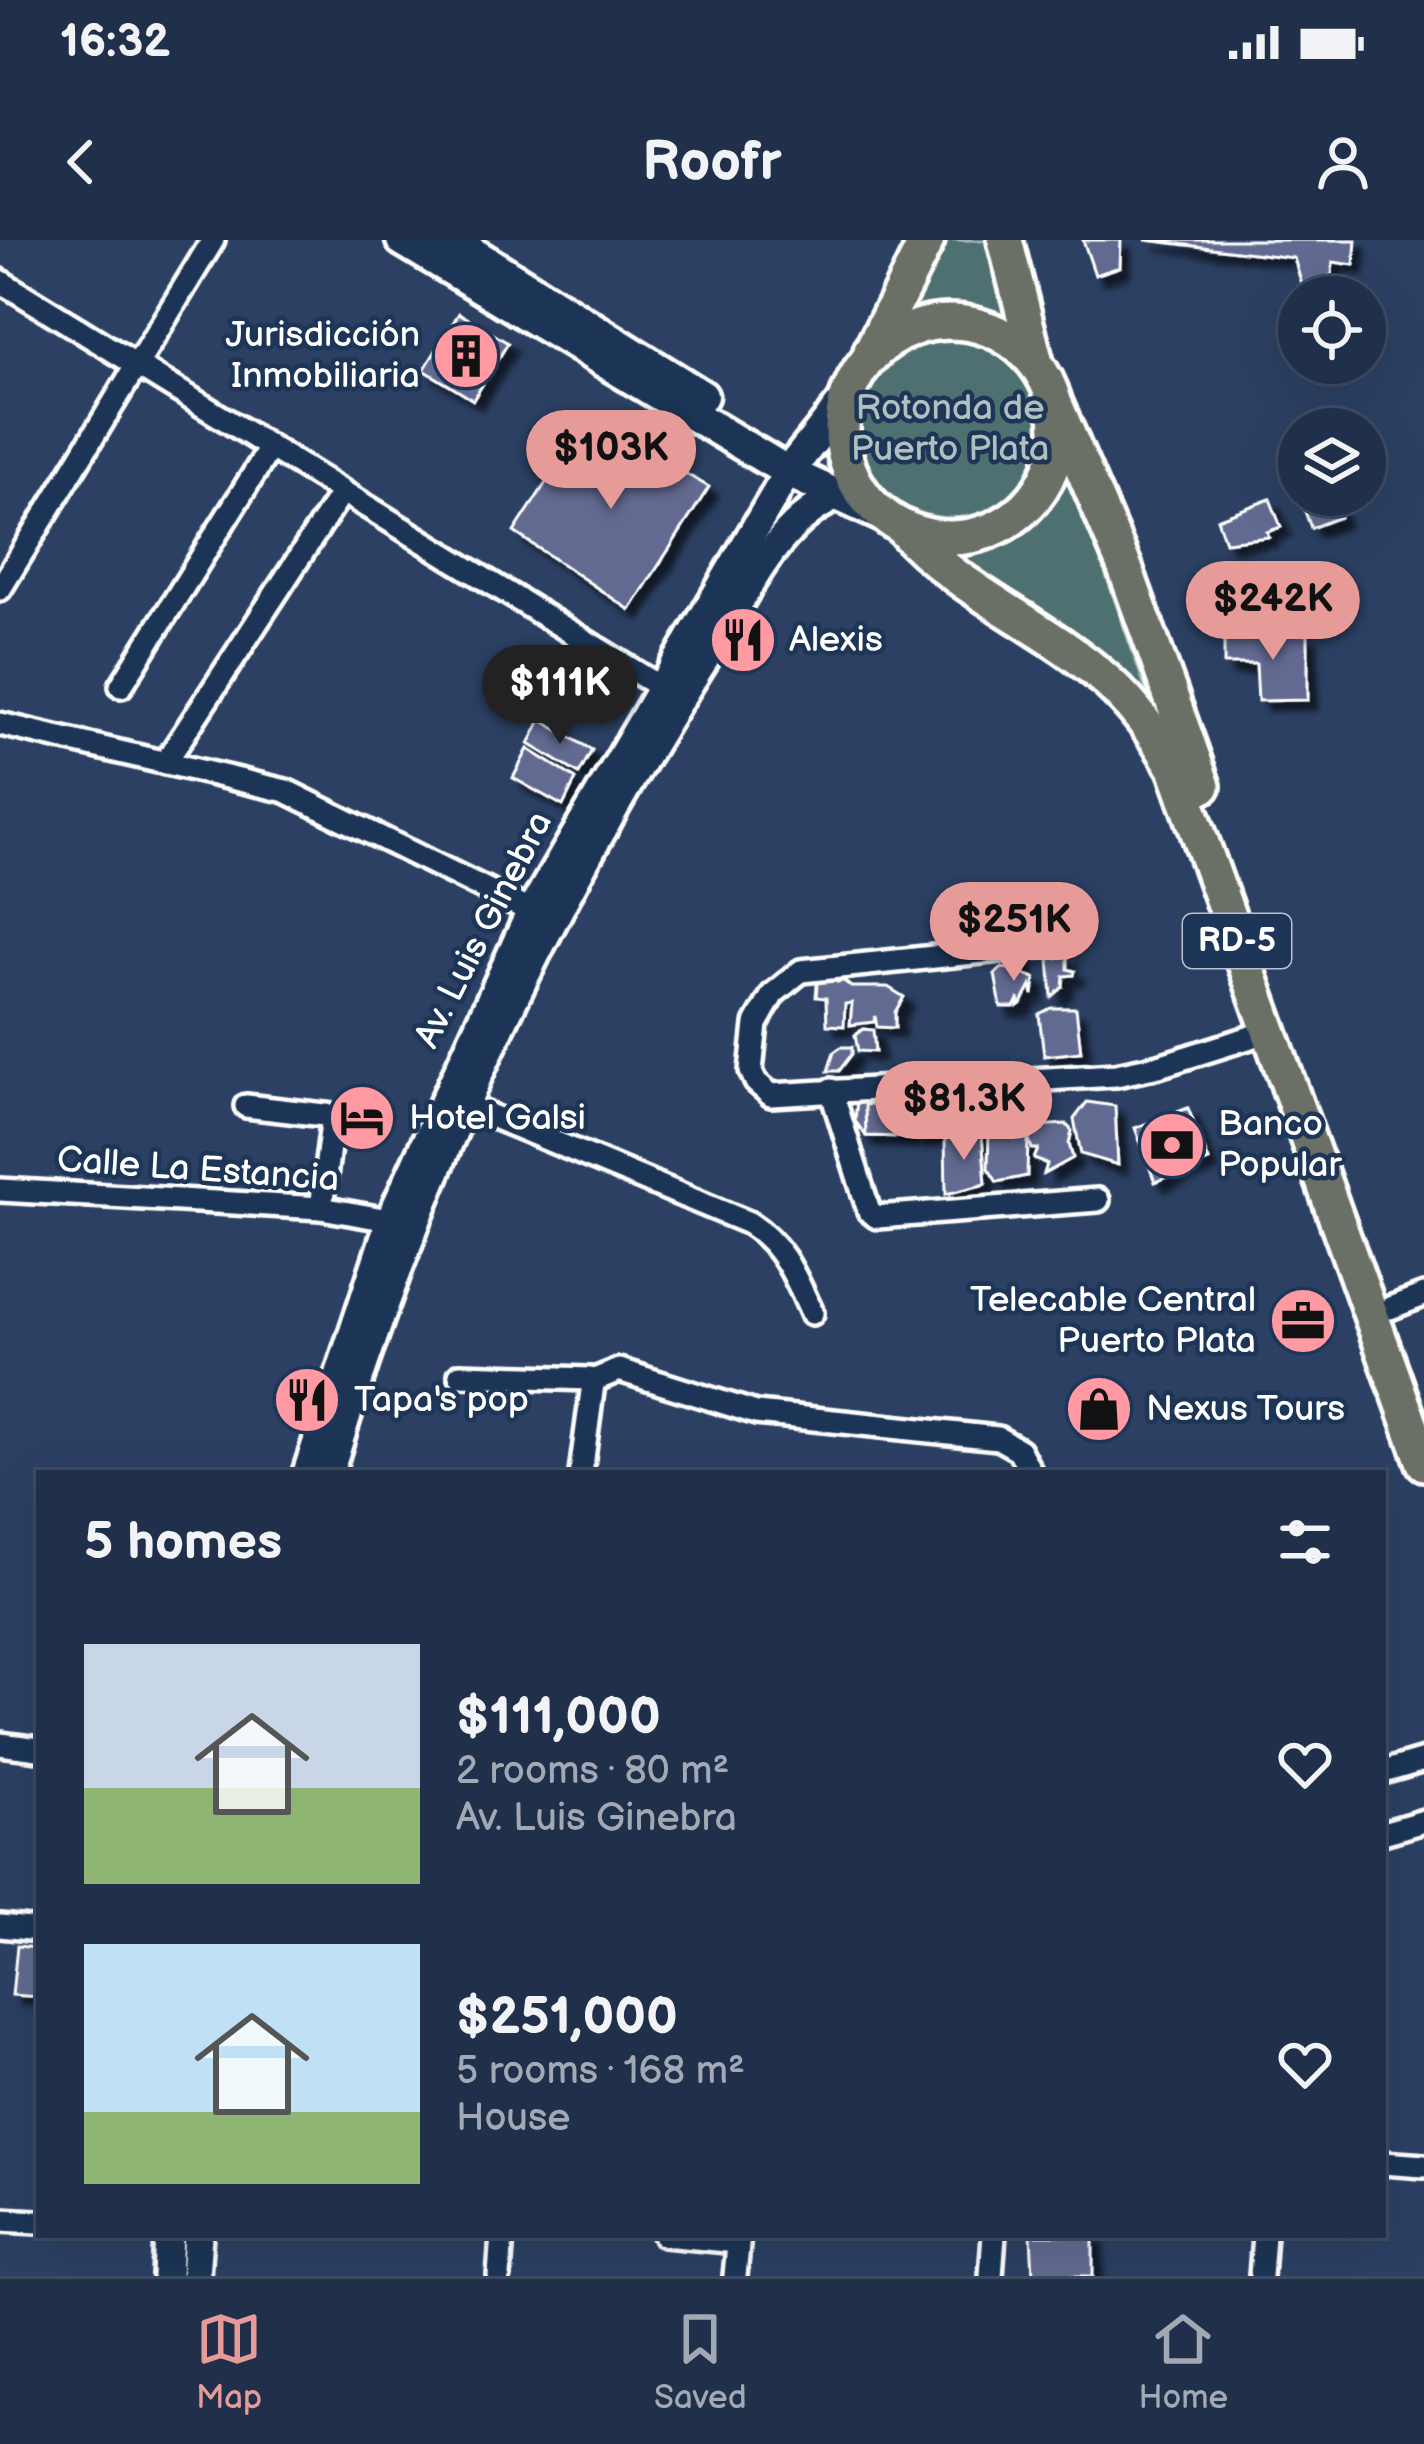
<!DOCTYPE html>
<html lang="en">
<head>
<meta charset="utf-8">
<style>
	:root { --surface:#20304a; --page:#283851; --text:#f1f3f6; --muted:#a2a9b5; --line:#3d4b62; --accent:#e69b98 }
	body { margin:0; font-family:"Balsamiq Sans",sans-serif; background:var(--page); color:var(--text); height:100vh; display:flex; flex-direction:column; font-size:45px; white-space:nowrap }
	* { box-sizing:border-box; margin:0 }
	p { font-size:39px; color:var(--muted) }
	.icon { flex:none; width:66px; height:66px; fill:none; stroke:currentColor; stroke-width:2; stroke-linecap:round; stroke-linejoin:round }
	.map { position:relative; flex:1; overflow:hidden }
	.sheet { position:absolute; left:36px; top:1230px; width:1350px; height:768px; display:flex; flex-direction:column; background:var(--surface); border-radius:0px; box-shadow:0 12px 48px #0002,0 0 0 3px var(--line) }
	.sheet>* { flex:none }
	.tools { position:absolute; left:1278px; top:36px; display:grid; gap:24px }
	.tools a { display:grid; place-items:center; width:108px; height:108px; border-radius:50%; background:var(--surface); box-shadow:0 12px 48px #0002,0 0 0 3px var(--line); font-size:60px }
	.price { position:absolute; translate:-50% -102px; padding:0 27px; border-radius:42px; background:var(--accent); color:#111; font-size:39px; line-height:78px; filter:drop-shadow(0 3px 6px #0008) }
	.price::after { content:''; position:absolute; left:50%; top:72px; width:36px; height:27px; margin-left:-18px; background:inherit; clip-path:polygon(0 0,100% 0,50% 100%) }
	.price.selected { background:#222; color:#fff }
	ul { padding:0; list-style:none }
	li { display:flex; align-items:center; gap:36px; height:300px; padding:0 48px }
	li span { display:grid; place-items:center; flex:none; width:336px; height:240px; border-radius:0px; color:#555 }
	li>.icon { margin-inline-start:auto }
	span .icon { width:144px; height:144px; fill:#fffc; stroke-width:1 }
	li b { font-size:51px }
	h2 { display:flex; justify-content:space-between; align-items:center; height:144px; padding:0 48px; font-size:51px }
	.status { display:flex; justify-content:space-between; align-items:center; height:84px; padding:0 60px; background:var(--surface); direction:ltr }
	.status svg { height:33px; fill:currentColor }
	header { display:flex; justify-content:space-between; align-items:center; height:156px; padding:0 48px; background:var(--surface); font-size:54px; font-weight:600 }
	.tab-bar { display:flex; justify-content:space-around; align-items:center; height:168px; border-top:3px solid var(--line); background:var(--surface); font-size:33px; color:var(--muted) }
	.tab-bar a { display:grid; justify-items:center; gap:6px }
	.tab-bar .selected { color:var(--accent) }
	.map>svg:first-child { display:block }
</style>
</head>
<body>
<div class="status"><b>16:32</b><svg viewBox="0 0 49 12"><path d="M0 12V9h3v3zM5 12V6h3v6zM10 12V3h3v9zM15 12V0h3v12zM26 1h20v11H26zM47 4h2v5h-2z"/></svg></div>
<header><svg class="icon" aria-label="back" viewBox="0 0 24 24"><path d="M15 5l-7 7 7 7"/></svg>Roofr<svg class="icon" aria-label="person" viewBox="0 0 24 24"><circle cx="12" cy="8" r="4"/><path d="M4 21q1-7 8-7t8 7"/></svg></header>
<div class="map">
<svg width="1424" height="2036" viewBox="0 0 1424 2036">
	<defs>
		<filter id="shadow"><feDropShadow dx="9" dy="9" stdDeviation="3" flood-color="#0009"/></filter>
	</defs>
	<rect width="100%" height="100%" fill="#2b4063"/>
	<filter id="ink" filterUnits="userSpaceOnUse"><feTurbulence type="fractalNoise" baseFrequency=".00833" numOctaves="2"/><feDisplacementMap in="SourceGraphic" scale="24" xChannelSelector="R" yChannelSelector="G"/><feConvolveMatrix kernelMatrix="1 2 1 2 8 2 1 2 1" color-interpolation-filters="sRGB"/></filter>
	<g filter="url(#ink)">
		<g fill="#507070" stroke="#a8b8b8" stroke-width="3">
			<path d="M 939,0 L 991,0 L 1020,88 C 979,64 944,65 901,81 Z"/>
			<circle cx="950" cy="189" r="89"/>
			<path d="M 1068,227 L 1153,470 L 936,313 C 1013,305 1027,290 1068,227 Z"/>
		</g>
		<g fill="#626a91" stroke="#fff" stroke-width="3" filter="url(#shadow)">
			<polygon points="1083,0 1121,0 1120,27 1095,35"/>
			<polygon points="1145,0 1356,0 1354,25 1333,22 1332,35 1302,45 1294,18"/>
			<polygon points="459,73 508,103 473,160 424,130"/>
			<polygon points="588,178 709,247 630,370 514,292"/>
			<polygon points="1299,255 1332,255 1340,277 1311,288"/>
			<polygon points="1270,259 1281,287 1267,292 1269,297 1225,302 1217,279"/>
			<polygon points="1224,392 1308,394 1308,460 1258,461 1256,424 1224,424"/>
			<polygon points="541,480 592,510 579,534 529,504"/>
			<polygon points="528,509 576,539 563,566 513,538"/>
			<polygon points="1068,715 1068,729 1075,731 1074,735 1064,736 1063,747 1052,757 1049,719"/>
			<polygon points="1025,717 1023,734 1035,738 1033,755 1031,746 1022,763 1018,766 1019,758 1014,767 1001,767 995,734 1002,728 1010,729 1012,718"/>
			<polygon points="818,733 832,733 837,742 844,741 851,747 888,747 904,757 895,772 895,788 877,787 875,776 874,782 850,785 852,763 845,764 844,786 827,785 826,758 816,757"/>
			<polygon points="1051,768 1076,768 1081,812 1044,816 1039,774"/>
			<polygon points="863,789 873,790 875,812 858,811 855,795"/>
			<polygon points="841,807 852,807 852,814 839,831 828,831 834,812"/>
			<polygon points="1030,842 1032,885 989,891 989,846"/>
			<polygon points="946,844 945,891 923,846"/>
			<polygon points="986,846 984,890 949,893 949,849"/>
			<polygon points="900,847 909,897 866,896 855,881 857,859"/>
			<polygon points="913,853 926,853 945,891 915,898 909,861"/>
			<polygon points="905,860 903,897 866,896 865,865"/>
			<polygon points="1087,862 1115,866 1118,925 1081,914 1074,879"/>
			<polygon points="1188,868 1209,921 1155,942 1135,888"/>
			<polygon points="1066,884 1072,891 1069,904 1073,918 1044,934 1047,924 1034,919 1038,909 1032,909 1028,896 1036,886"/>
			<polygon points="989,893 1028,896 1027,936 997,942 988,928"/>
			<polygon points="982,895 986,944 946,954 945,896"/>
			<polygon points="17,1706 39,1708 39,1757 12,1755"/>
			<polygon points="1031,1995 1093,1995 1093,2036 1033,2036"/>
		</g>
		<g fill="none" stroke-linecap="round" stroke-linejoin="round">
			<g stroke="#fff" stroke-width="30">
				<g id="minor">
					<polyline points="0,41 662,448"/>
					<polyline points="0,349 213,0"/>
					<polyline points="121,446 270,208"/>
					<polyline points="0,484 286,551 544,678"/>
					<polyline points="165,523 342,252"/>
					<polyline points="1058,704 801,731 773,754 756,784 751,831 756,842 771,855 1116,835 1159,826 1270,791"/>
					<polyline points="831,850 869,971 877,977 1098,960"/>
					<path d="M 455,861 L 749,983 C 784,1006 795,1036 812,1073"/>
					<polyline points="246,866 333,876 321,968"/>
					<polyline points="0,950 321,968 406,983"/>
					<polyline points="1390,1068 1424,1055"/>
					<polyline points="460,1135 590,1139 593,1144 581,1233"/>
					<polyline points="592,1141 619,1130 756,1173 998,1198 1019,1210 1031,1233"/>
					<polyline points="0,1504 39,1509"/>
					<polyline points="1383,1532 1424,1520"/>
					<polyline points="1383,1593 1424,1581"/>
					<polyline points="0,1686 39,1690"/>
					<polyline points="1383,1923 1424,1926"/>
					<polyline points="0,1980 39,1982"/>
					<polyline points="664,1995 738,2002"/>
					<polyline points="499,2036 502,1995"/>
					<polyline points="735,2036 739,1995"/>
					<polyline points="991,2036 994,1995"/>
					<polyline points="1261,2036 1264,1995"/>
				</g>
			</g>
			<g stroke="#fff" stroke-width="36">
				<g id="tertiary">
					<polyline points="307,1233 391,978 531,671 788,232"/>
					<path d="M 329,1233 C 416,942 546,665 711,409 C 745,355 775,284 835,257"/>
					<polyline points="167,2036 169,1995"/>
					<polyline points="195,2036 198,1995"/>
				</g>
			</g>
			<g stroke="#fff" stroke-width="39">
				<g id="secondary">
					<polyline points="402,0 788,232 885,277"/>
					<polyline points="452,0 702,156"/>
					<polyline points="788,232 846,159"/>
				</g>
			</g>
			<g stroke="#fff" stroke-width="42">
				<g id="primary">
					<polyline points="1005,0 1036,123"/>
					<circle cx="950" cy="190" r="108"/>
					<polyline points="871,111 927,0"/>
					<polyline points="1056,166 1125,328 1203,546"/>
					<path d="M 900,286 C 958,352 1043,383 1107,441 C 1136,467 1155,495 1175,528 L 1424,1223"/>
				</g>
			</g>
			<use href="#minor" stroke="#1d3557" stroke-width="21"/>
			<use href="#tertiary" stroke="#1d3557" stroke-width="27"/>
			<use href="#secondary" stroke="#1d3557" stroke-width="30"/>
			<use href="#primary" stroke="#6b7065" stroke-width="33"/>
		</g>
	</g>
	<defs>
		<g id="building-disc" transform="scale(3.45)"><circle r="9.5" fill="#ff9aa2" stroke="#1d3557"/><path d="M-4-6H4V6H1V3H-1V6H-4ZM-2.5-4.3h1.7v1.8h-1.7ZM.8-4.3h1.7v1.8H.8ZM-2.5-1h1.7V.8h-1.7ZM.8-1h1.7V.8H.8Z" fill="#111"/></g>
		<g id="restaurant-disc" transform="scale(3.45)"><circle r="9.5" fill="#ff9aa2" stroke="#1d3557"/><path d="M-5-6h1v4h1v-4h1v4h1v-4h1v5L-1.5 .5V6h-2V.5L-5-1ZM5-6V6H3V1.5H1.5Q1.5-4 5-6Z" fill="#111"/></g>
		<g id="hotel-disc" transform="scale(3.45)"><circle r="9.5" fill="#ff9aa2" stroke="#1d3557"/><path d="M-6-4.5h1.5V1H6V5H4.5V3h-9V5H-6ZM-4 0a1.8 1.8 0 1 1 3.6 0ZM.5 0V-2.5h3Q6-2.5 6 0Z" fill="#111"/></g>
		<g id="bank-disc" transform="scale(3.45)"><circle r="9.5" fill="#ff9aa2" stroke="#1d3557"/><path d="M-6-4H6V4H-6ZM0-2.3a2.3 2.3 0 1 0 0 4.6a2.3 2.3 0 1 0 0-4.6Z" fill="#111"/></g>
		<g id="office-disc" transform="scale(3.45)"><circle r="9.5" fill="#ff9aa2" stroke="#1d3557"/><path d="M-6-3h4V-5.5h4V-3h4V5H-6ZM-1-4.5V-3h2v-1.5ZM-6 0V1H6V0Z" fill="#111"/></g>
		<g id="shop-disc" transform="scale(3.45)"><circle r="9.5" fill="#ff9aa2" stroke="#1d3557"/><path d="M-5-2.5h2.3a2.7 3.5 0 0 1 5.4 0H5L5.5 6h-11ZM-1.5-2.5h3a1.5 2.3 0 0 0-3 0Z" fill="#111"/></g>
	</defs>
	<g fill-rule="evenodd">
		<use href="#building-disc" x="466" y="116"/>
		<use href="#restaurant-disc" x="743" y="400"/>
		<use href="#hotel-disc" x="362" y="878"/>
		<use href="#bank-disc" x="1172" y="905"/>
		<use href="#office-disc" x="1303" y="1081"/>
		<use href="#restaurant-disc" x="307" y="1160"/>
		<use href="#shop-disc" x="1099" y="1169"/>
	</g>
	<g text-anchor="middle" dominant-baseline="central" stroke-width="9" stroke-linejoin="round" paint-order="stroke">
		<rect fill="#1d3557" stroke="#bbc2cd" stroke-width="3" x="1183" y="674" width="108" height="54" rx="9"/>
		<g font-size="33" font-weight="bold" fill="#fff">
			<text x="1237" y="701">RD-5</text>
		</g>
		<g font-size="36" fill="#fff" stroke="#1d3557" text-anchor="start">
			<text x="420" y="95" text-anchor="end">Jurisdicción<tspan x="420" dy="41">Inmobiliaria</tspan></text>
			<text x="789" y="400">Alexis</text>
			<text x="409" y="878">Hotel Galsi</text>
			<text x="1218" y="884">Banco<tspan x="1218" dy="41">Popular</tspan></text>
			<text x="1256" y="1060" text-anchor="end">Telecable Central<tspan x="1256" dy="41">Puerto Plata</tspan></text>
			<text x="354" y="1160">Tapa's pop</text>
			<text x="1146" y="1169">Nexus Tours</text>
		</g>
		<g font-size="36" fill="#b0bfbf" stroke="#1d3557">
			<text x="950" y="168">Rotonda de<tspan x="950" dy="41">Puerto Plata</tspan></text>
		</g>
		<g font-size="36" fill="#fff" stroke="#1d3557">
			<text transform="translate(484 690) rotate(-63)">Av. Luis Ginebra</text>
			<text transform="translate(198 930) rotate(4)">Calle La Estancia</text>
		</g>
	</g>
</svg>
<div class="tools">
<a><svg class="icon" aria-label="locate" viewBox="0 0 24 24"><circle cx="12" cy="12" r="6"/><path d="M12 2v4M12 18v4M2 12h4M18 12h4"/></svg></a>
<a><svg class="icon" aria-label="layers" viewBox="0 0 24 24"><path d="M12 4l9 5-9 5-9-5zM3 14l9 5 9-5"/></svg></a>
</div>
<b class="price" style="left:611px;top:272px">$103K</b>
<b class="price" style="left:1273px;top:423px">$242K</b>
<b class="price selected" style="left:560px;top:507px">$111K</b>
<b class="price" style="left:1014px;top:744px">$251K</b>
<b class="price" style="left:964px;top:923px">$81.3K</b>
<section class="sheet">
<h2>5 homes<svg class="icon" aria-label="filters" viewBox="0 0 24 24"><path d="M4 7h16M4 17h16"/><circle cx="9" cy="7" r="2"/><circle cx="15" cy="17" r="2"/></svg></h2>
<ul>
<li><span style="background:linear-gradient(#c9d6e8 60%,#8fb573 0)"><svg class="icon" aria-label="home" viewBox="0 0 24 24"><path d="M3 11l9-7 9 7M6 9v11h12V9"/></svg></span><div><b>$111,000</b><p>2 rooms · 80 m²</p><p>Av. Luis Ginebra</p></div><svg class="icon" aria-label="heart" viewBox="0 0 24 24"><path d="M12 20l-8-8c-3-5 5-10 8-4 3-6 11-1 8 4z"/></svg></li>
<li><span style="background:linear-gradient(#bfe0f5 70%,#8fb573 0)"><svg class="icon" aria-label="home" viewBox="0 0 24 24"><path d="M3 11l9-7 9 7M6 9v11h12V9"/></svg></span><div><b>$251,000</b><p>5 rooms · 168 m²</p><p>House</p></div><svg class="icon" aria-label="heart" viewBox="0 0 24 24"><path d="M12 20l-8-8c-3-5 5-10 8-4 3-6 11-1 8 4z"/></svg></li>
</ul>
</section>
</div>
<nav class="tab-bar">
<a class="selected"><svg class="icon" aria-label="map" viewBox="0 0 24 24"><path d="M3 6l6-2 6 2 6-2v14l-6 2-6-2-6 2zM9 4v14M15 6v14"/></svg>Map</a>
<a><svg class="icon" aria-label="saved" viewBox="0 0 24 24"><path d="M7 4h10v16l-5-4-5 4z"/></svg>Saved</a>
<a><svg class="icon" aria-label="home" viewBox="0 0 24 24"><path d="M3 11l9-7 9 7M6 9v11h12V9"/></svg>Home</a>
</nav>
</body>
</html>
